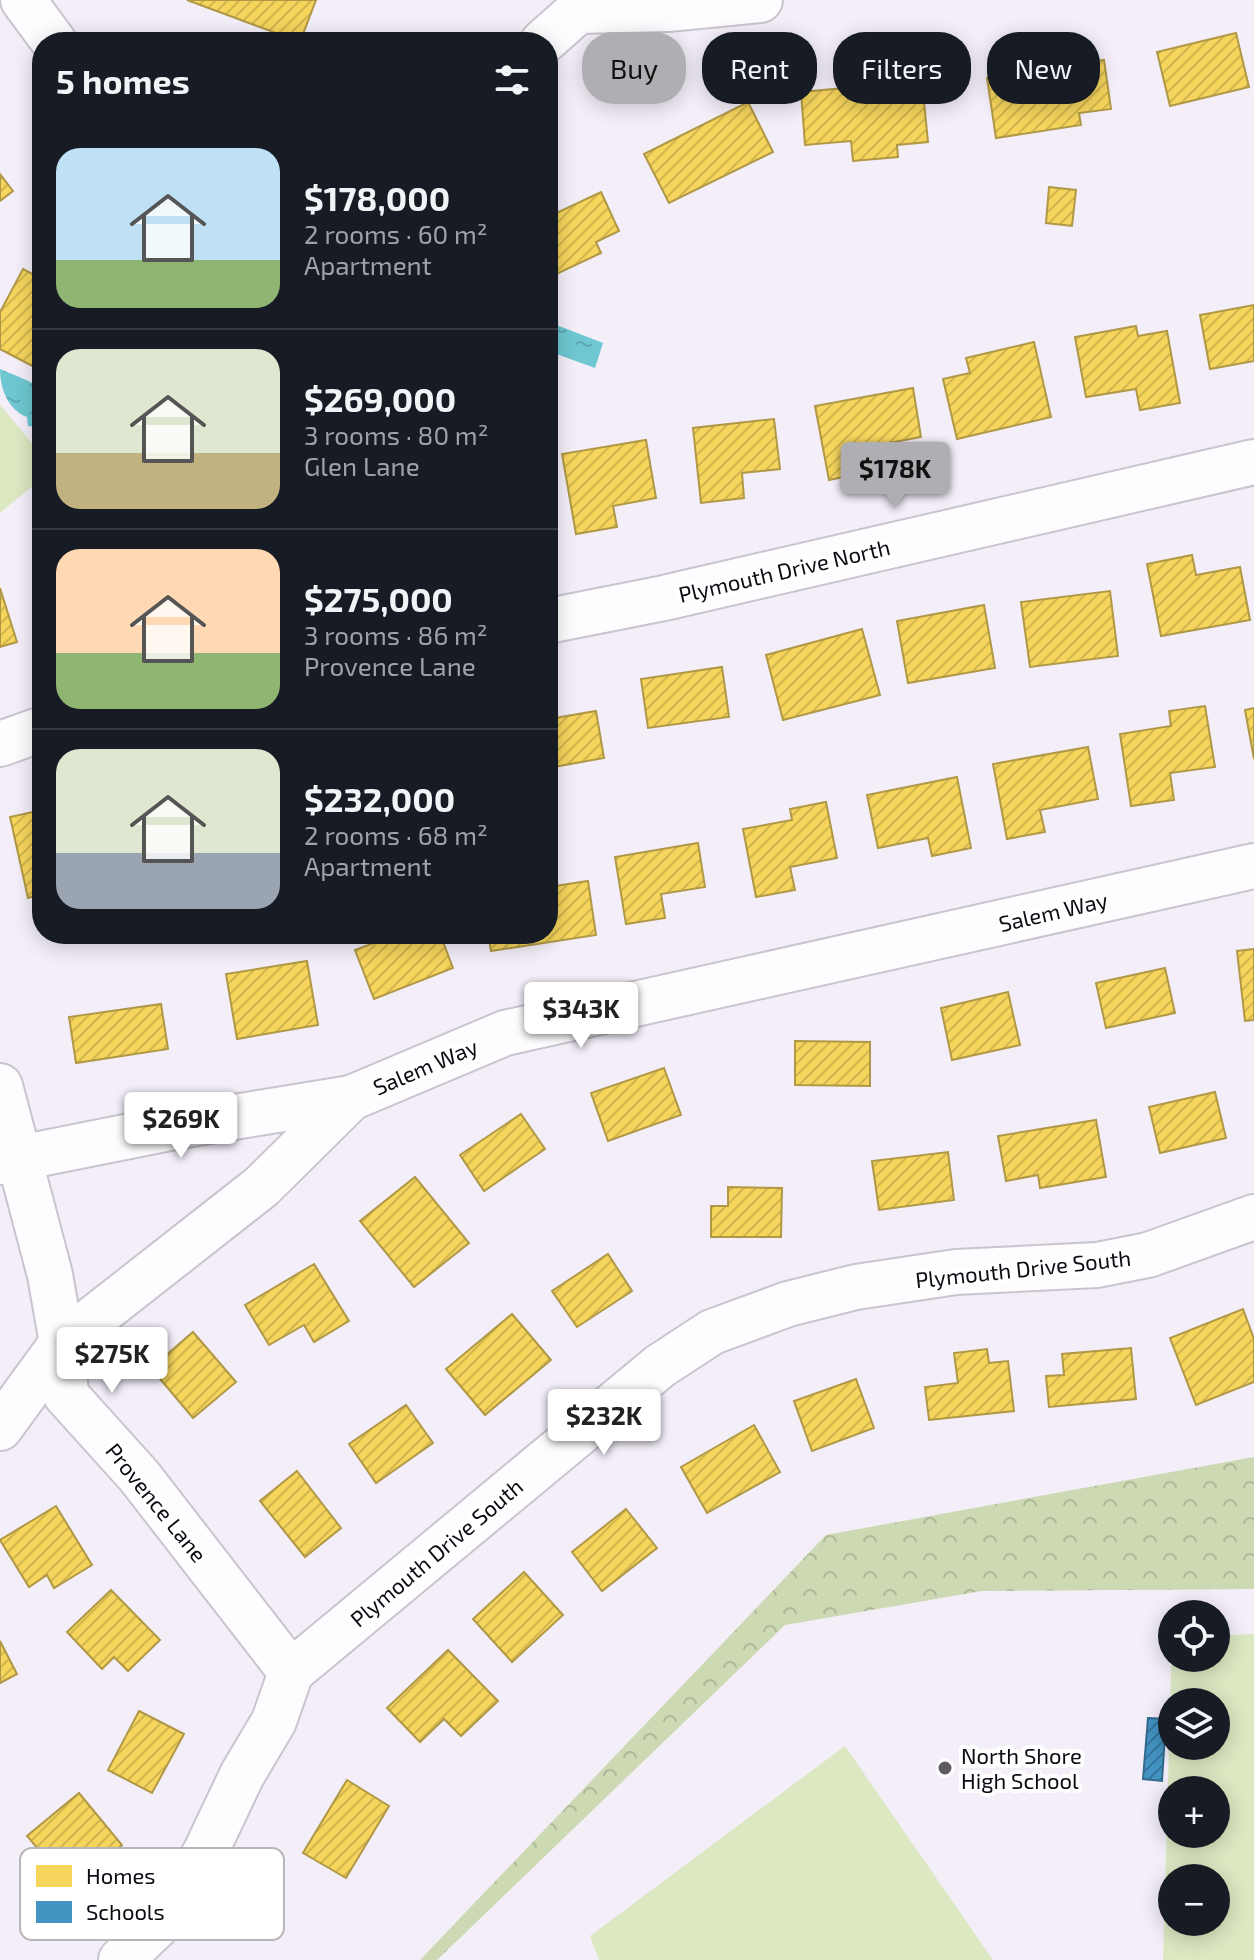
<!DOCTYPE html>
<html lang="en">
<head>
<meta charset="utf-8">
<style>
	:root { --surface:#171b24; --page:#20242c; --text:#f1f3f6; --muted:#9ea1a6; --line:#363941; --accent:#afaeb3 }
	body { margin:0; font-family:"Exo 2",sans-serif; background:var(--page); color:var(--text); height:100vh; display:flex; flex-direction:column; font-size:30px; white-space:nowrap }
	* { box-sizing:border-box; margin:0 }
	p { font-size:26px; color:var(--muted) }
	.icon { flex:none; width:44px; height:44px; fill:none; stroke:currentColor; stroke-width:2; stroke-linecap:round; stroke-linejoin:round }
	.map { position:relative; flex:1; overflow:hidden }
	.panel { position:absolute; left:32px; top:32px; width:526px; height:912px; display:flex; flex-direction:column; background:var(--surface); border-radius:32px; box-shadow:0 4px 20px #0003 }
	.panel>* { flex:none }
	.top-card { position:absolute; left:582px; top:32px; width:552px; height:72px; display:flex; gap:16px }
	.buttons { position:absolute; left:1158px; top:1600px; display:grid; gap:16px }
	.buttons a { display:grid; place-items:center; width:72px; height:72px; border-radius:50%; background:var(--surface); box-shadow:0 4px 20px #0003; font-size:40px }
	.price { position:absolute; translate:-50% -68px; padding:0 18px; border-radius:8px; background:#fff; color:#222; font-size:26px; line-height:52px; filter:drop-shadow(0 2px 4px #0008) }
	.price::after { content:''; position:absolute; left:50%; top:48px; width:24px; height:18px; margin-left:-12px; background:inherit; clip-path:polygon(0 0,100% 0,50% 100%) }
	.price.selected { background:var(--accent); color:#111 }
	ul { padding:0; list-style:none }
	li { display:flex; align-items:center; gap:24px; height:200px; padding:0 24px }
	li+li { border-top:2px solid var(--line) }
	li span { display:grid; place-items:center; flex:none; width:224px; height:160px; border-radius:24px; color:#555 }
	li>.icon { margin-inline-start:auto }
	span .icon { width:96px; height:96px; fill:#fffc; stroke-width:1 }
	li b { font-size:34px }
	h2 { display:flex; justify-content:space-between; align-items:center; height:96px; padding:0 24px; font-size:34px }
	.chip { padding:0 28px; border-radius:32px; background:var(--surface); box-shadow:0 4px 20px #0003; font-size:28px; line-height:72px }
	.chip.selected { background:var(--accent); color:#111 }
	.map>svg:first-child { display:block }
</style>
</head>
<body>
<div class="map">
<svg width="1254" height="1960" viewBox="0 0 1254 1960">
	<defs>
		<pattern id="forest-crowns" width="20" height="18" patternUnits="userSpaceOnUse" patternTransform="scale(2)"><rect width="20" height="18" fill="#ccd9b2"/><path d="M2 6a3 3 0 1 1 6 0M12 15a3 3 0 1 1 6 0" fill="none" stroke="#aeb998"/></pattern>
		<pattern id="water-ripples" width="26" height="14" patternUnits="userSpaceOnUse" patternTransform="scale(2)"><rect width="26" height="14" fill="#6ec7d1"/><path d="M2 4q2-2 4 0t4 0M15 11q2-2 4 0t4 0" fill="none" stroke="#5eaab2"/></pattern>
		<pattern id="homes-hatch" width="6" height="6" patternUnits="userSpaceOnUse" patternTransform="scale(2)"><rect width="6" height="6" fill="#f6d55c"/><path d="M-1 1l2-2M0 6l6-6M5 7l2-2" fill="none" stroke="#d2b64f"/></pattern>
		<pattern id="schools-hatch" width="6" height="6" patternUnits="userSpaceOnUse" patternTransform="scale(2)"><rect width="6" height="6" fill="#4393c3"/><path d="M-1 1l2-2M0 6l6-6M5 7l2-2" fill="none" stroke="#36769d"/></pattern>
	</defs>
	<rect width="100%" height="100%" fill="#f3eef8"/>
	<polygon fill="url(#forest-crowns)" points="1254,1457 1254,1589 982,1591 785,1625 437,1960 420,1960 826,1535"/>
	<g fill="#dce8c2" fill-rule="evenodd">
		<polygon points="0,405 42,455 42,478 0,513"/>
		<path d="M 1254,1634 L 1254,1960 L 1163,1960 L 1172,1638 L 1172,1658 L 1216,1658 L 1216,1636 ZM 1216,1702 L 1216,1746 L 1172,1746 L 1172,1702 ZM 1172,1790 L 1216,1790 L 1216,1834 L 1172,1834 ZM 1172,1878 L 1216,1878 L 1216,1922 L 1172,1922 Z"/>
		<polygon points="845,1746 993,1960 599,1960 590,1936"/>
	</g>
	<g fill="url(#water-ripples)">
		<polygon points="554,324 603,343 595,368 548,351"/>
		<path d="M 0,369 C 15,375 27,380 42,388 L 42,414 L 35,427 L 28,426 L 27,417 C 8,410 0,388 0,369 Z"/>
	</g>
	<g fill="url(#homes-hatch)" stroke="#b09846" stroke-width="2">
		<polygon points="187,0 316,0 300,42"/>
		<polygon points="1236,33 1249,87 1170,106 1157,52"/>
		<polygon points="1104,60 1111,109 1079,113 1081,125 996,138 987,78"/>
		<polygon points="922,81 928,142 897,145 898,157 853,161 851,141 805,145 801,92"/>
		<polygon points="748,102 773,152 669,203 644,154"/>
		<polygon points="0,174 13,191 0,201"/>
		<polygon points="1049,187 1076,190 1072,226 1046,223"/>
		<polygon points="601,192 619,231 596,242 601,253 548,278 548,217"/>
		<polygon points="23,269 42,279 42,371 0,349 0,312"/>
		<polygon points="1254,305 1254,361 1210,369 1200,315"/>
		<polygon points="1136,326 1138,336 1167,331 1180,403 1140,410 1136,389 1086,397 1075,337"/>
		<polygon points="1034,342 1051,417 957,439 943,379 970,373 966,358"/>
		<polygon points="913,388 921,437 863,448 868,472 829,480 815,406"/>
		<polygon points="774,419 780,469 742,473 744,498 701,503 693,428"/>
		<polygon points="646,440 656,498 613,506 617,527 576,534 562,454"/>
		<polygon points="1192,555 1196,575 1240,567 1250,620 1161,636 1147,564"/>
		<polygon points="0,588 17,642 0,647"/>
		<polygon points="1110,591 1118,656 1030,667 1021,602"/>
		<polygon points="984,605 995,668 908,683 897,621"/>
		<polygon points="862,629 880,695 783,720 766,655"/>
		<polygon points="722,667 729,717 648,728 641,679"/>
		<polygon points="1205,706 1215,767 1170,773 1174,800 1131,806 1120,734 1171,726 1169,711"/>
		<polygon points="1254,708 1254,759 1245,710"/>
		<polygon points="596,711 604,758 548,768 548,713 549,719"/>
		<polygon points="1088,747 1098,799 1040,810 1045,832 1007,839 993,764"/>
		<polygon points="957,777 971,848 932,856 928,838 878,848 867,795"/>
		<polygon points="826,802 837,858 790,867 795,890 756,897 743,829 792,820 790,809"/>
		<polygon points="42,810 42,894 28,898 10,817"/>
		<polygon points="698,843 705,887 661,894 665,918 626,924 615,857"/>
		<polygon points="588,881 596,935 491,951 488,934 548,934 548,887"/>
		<polygon points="397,934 440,934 453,968 374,999 355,950"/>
		<polygon points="1254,949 1254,1020 1245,1021 1237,951"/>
		<polygon points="307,961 318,1025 237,1039 226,974"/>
		<polygon points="1165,968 1175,1013 1106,1028 1096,983"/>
		<polygon points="1008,992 1020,1045 952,1060 941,1008"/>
		<polygon points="161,1004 168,1049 76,1063 69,1017"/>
		<polygon points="795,1041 870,1042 870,1086 795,1085"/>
		<polygon points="664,1068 681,1115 608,1141 591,1093"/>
		<polygon points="1215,1092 1226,1138 1160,1153 1149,1107"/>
		<polygon points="521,1114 545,1149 484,1191 460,1155"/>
		<polygon points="1096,1120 1106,1177 1040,1188 1038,1175 1006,1181 998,1136"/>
		<polygon points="948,1152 954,1200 879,1210 872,1161"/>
		<polygon points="415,1177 469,1243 414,1287 360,1221"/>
		<polygon points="728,1187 782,1188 781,1237 711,1237 711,1206 728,1206"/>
		<polygon points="608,1254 632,1291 577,1327 552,1291"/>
		<polygon points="314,1264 349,1321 314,1342 304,1325 269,1345 245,1305"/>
		<polygon points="1243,1309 1254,1339 1254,1382 1196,1405 1170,1338"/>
		<polygon points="512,1314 551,1360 485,1415 446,1369"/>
		<polygon points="193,1332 236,1382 193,1418 151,1368"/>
		<polygon points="1131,1348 1136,1399 1049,1407 1046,1376 1064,1375 1062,1354"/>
		<polygon points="987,1349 989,1363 1008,1361 1014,1411 929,1420 925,1387 958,1383 954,1353"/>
		<polygon points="856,1379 874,1428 812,1451 794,1401"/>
		<polygon points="406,1405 433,1443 376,1483 349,1444"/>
		<polygon points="754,1425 780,1472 707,1513 681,1467"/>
		<polygon points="297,1471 341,1528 305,1557 260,1501"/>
		<polygon points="56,1506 92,1565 54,1588 47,1575 29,1587 0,1540"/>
		<polygon points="626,1509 657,1548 602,1591 572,1552"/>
		<polygon points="524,1572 563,1615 512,1662 473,1619"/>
		<polygon points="111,1590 160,1640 128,1671 114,1657 102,1669 67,1632"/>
		<polygon points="0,1641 17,1674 0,1683"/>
		<polygon points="448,1650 498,1701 461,1736 444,1719 420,1742 387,1708"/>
		<polygon points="139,1711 184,1734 152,1793 108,1770"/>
		<polygon points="347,1780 389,1806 346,1878 303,1853"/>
		<polygon points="79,1793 122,1845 71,1888 27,1836"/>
	</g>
	<polygon fill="url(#schools-hatch)" stroke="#336a8e" stroke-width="2" points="1148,1718 1166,1719 1162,1781 1143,1779"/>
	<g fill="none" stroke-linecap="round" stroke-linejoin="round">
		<g stroke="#c9c4ce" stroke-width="48">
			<g id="minor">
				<polyline points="23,0 54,42"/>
				<polyline points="543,42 578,11 668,9 760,0"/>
				<polyline points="548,621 664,598 1254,462"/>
				<polyline points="0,744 42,729"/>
				<polyline points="0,1086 50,1275 62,1343 66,1395 139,1476 291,1672"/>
				<polyline points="0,1162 185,1125 351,1098"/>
				<polyline points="0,1428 62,1343 261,1187 351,1098 505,1033 1254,866"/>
				<polyline points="121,1960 166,1917 205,1853 242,1775 274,1721 291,1672 660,1366 712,1332 788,1304 856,1287 956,1272 1097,1265 1148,1255 1254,1217"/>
			</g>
		</g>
		<use href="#minor" stroke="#fdfcfe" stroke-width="44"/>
	</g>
	<circle fill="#5e5962" stroke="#fff" stroke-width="3" cx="945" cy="1768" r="8"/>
	<g text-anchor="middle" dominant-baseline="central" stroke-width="8" stroke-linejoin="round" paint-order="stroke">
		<g font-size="22" fill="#0e0912" stroke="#fff">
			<text transform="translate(784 570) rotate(-13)">Plymouth Drive North</text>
			<text transform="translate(1053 911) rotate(-13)">Salem Way</text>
			<text transform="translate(425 1066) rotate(-23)">Salem Way</text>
			<text transform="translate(1023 1268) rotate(-6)">Plymouth Drive South</text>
			<text transform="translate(157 1502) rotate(51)">Provence Lane</text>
			<text transform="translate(436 1552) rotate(-40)">Plymouth Drive South</text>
		</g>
		<g font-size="22" fill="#0e0912" stroke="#fff" text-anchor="start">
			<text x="961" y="1755">North Shore<tspan x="961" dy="25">High School</tspan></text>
		</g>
	</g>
	<rect x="20" y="1848" width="264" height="92" rx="12" fill="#fff" stroke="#b7b5b8" stroke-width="2"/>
	<rect x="36" y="1865" width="36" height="22" fill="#f6d55c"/>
	<rect x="36" y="1901" width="36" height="22" fill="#4393c3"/>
	<g font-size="22" fill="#0e0912">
		<text x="86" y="1884">Homes</text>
		<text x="86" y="1920">Schools</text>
	</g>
</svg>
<div class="buttons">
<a><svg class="icon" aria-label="locate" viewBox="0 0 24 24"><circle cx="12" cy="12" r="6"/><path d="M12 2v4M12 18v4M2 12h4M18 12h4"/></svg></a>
<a><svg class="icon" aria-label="layers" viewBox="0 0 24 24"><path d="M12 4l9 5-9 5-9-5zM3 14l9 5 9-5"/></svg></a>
<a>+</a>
<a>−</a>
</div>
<b class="price selected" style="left:895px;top:510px">$178K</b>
<b class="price" style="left:581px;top:1050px">$343K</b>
<b class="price" style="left:181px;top:1160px">$269K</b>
<b class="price" style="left:112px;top:1395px">$275K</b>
<b class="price" style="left:604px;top:1457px">$232K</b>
<div class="top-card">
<a class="chip selected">Buy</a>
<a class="chip">Rent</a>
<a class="chip">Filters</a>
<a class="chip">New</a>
</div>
<section class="panel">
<h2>5 homes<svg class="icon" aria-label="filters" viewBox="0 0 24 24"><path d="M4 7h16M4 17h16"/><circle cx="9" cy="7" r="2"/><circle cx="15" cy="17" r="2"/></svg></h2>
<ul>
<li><span style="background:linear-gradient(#bfe0f5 70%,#8fb573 0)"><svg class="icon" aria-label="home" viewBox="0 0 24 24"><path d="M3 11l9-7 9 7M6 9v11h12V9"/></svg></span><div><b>$178,000</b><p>2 rooms · 60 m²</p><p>Apartment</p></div></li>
<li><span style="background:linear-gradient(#dfe7d0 65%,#c2b280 0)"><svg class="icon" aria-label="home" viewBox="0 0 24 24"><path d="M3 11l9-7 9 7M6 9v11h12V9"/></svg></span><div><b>$269,000</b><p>3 rooms · 80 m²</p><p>Glen Lane</p></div></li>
<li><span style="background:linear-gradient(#ffd9b3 65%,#8fb573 0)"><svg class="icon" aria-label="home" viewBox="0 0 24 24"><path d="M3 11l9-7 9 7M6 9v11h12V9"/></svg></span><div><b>$275,000</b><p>3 rooms · 86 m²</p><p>Provence Lane</p></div></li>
<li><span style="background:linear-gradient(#dfe7d0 65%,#9aa5b1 0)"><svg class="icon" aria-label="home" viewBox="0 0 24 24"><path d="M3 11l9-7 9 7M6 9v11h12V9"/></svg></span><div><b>$232,000</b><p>2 rooms · 68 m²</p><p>Apartment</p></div></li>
</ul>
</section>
</div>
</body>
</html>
